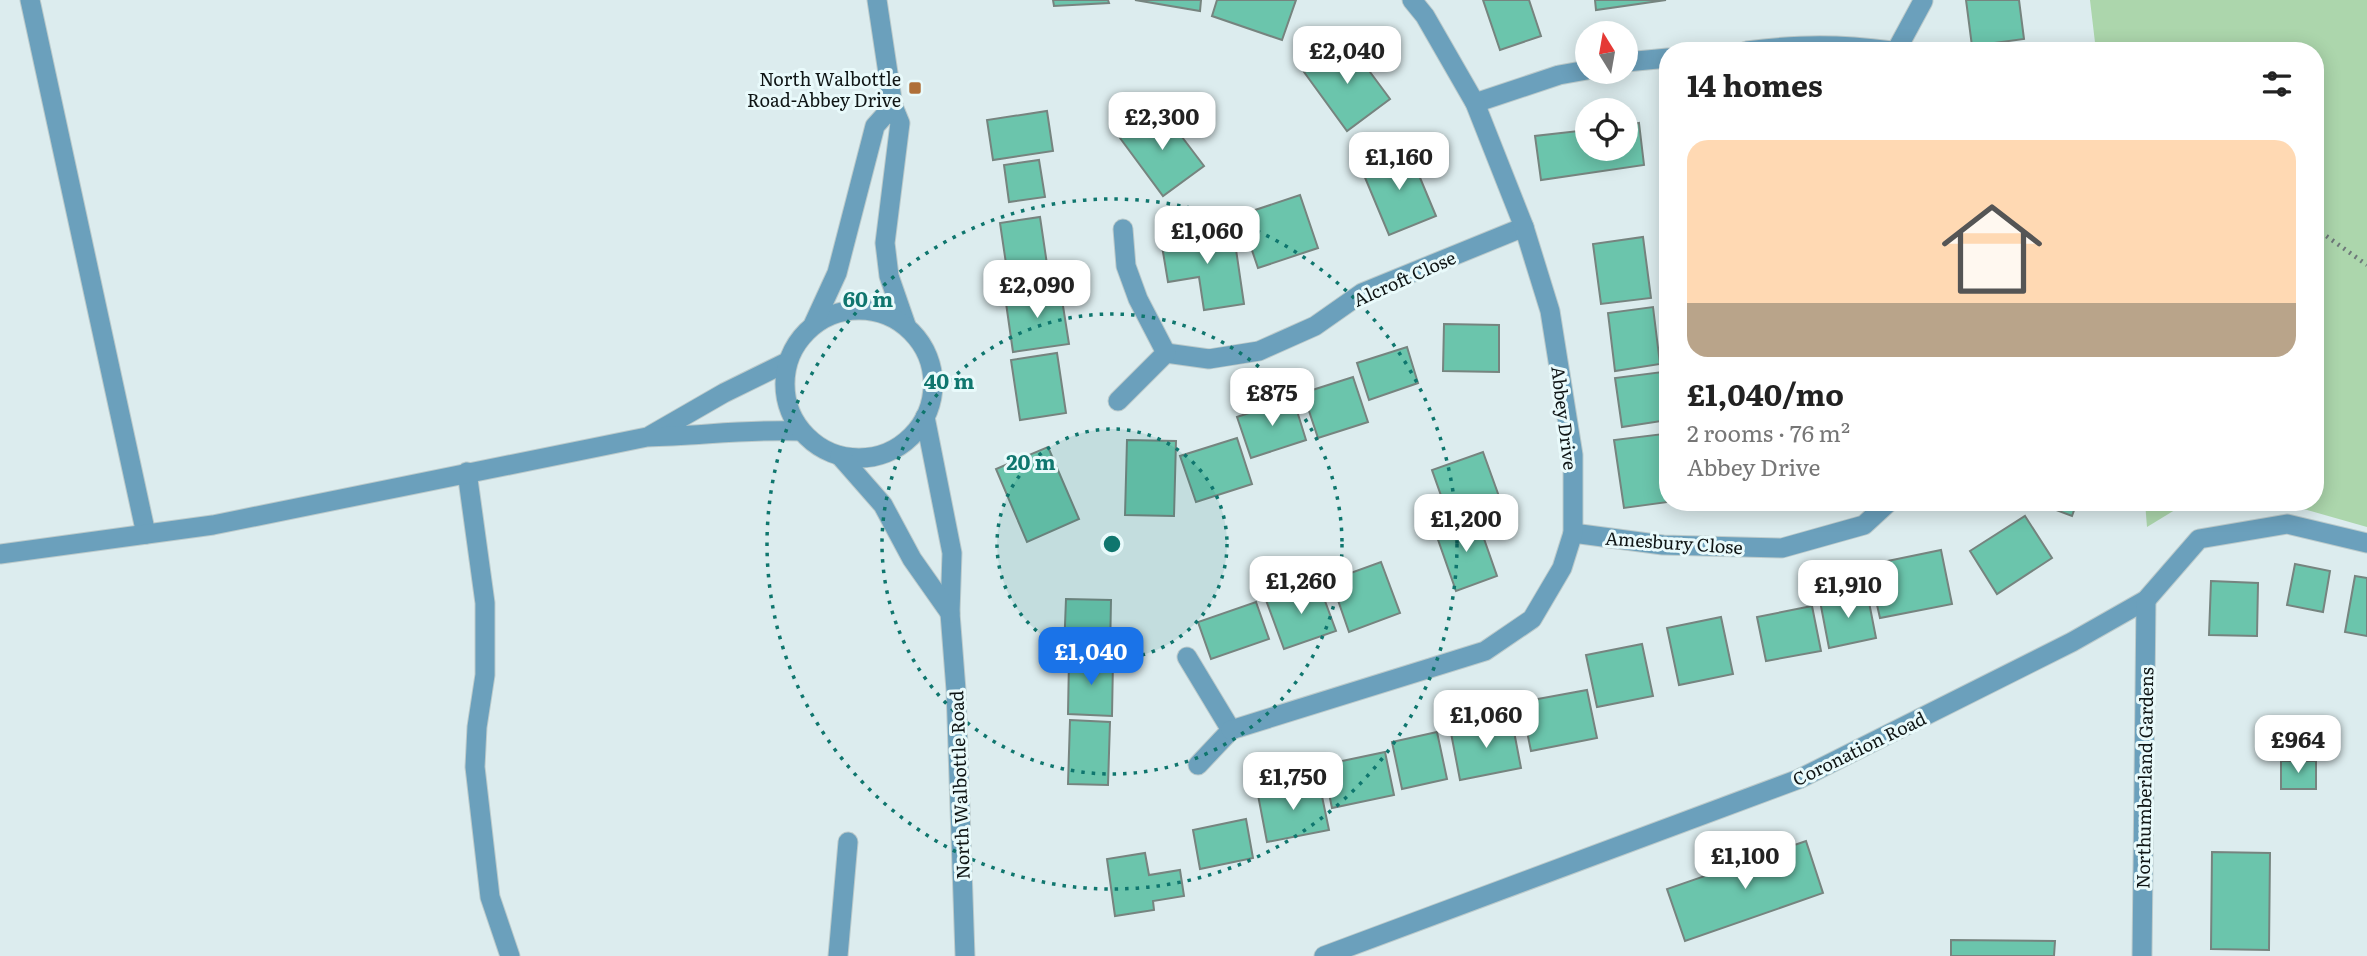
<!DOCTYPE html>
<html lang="en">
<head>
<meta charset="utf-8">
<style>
	:root { --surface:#fff; --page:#f6f6f6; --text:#222; --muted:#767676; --line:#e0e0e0; --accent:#1a73e8 }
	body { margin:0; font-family:Literata,serif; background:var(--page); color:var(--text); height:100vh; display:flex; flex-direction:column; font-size:26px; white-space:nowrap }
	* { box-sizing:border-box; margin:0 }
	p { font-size:23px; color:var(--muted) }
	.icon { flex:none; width:38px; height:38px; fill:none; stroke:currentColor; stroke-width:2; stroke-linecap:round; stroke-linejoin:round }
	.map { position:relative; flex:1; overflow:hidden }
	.sheet { position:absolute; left:1659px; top:42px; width:665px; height:469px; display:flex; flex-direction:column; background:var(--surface); border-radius:28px; box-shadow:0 4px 18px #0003 }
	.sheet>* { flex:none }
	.needle { width:46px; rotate:349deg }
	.tools { position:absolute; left:1575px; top:21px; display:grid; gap:14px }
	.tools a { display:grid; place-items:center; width:63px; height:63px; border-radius:50%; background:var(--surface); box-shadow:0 4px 18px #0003; font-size:35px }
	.price { position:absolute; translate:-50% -60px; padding:0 16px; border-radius:14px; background:#fff; color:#222; font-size:23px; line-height:46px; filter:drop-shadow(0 2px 4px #0008) }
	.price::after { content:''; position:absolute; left:50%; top:42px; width:21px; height:16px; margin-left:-10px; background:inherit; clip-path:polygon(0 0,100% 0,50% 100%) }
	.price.on { background:var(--accent); color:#fff }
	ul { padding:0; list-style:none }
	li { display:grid; align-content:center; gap:14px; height:371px; padding:0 28px }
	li+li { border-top:2px solid var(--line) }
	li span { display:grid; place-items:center; height:217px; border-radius:21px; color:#555 }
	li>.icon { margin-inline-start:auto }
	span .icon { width:126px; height:126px; fill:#fffc; stroke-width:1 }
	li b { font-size:30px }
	h2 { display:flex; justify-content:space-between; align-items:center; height:84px; padding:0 28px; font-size:30px }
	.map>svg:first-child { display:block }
</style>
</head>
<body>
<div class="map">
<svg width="2367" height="956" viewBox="0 0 2367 956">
	<rect width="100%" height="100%" fill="#dcecee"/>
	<g fill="#acd6ac">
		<polygon points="2090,0 2367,0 2367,527 2279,502 2315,502 2315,51 2096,51"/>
		<polygon points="2145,502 2188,502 2147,527"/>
	</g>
	<g fill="#6bc5ac" stroke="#76847f" stroke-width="2">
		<polygon points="1053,0 1108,0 1109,3 1054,6"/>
		<polygon points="1135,0 1201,0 1200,11"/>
		<polygon points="1217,0 1296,0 1282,40 1212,16"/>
		<polygon points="1483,0 1529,0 1541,36 1500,50"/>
		<polygon points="1595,0 1666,0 1596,10"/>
		<polygon points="1966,0 2019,0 2024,39 1972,46"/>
		<polygon points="1347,41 1390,99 1347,131 1304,72"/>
		<polygon points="1160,108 1204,166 1163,196 1120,138"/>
		<polygon points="1047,111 1053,151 993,160 987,120"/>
		<polygon points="1639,123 1644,165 1541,180 1535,136 1587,130 1587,149 1626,149 1626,125"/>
		<polygon points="1408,149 1436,216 1389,235 1361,168"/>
		<polygon points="1039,160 1045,197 1009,202 1004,165"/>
		<polygon points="1300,195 1318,248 1258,268 1240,215"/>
		<polygon points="1040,217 1048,271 1008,277 1000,223"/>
		<polygon points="1233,229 1244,304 1204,310 1199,277 1168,282 1161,240"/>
		<polygon points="1643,237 1651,298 1601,304 1593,244"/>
		<polygon points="1060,287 1069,344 1013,352 1005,296"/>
		<polygon points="1653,307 1660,364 1615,371 1608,313"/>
		<polygon points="1444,324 1499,325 1499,372 1443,371"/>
		<polygon points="1407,347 1418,383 1369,400 1357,363"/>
		<polygon points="1057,353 1066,413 1020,420 1011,360"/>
		<polygon points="1662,372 1668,420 1622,427 1615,378"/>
		<polygon points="1353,377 1368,422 1318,438 1303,393"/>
		<polygon points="1293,398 1306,440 1251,458 1237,417"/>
		<polygon points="1663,434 1668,472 1668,502 1624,508 1614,440"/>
		<polygon points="1237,438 1252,484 1196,502 1180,456"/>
		<polygon points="1127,440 1176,441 1174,516 1125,515"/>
		<polygon points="1048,447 1079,519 1027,542 996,469"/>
		<polygon points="1483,452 1501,502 1450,521 1432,470"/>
		<polygon points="2035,502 2077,502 2072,516"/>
		<polygon points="1476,516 1497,576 1456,591 1435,531"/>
		<polygon points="2025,516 2052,558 1997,594 1970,551"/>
		<polygon points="1941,550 1952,604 1880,618 1868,565"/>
		<polygon points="1381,562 1400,613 1349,632 1331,580"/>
		<polygon points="2295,564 2330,571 2323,612 2287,605"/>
		<polygon points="2355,576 2367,578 2367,636 2345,632"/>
		<polygon points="2211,581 2258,583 2257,636 2209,635"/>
		<polygon points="1318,582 1336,631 1284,649 1266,600"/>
		<polygon points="1867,592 1876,638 1829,648 1820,601"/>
		<polygon points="1066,599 1111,600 1110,653 1064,651"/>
		<polygon points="1256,602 1269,639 1211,659 1198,622"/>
		<polygon points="1812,606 1821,651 1766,661 1757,617"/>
		<polygon points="1721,617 1733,674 1679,685 1667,628"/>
		<polygon points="1642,644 1653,696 1597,707 1586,655"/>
		<polygon points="1069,659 1113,660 1112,716 1068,714"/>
		<polygon points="1587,690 1597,738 1531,751 1521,702"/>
		<polygon points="1070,720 1110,722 1108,785 1068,784"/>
		<polygon points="1512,721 1521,768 1460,780 1451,733"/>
		<polygon points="1437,732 1447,779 1402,789 1392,742"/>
		<polygon points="1385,752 1394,795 1332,808 1323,765"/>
		<rect x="2281" y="761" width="35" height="28"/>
		<polygon points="1319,782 1329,830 1267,842 1258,795"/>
		<polygon points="1246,819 1253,858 1200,869 1193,830"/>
		<polygon points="1806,841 1823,893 1685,941 1667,889"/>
		<polygon points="2212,852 2270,853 2269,950 2211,949"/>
		<polygon points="1145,853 1149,875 1180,870 1184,896 1153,901 1154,910 1115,916 1107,859"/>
		<polygon points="1951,940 2055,941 2054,956 1951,956"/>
	</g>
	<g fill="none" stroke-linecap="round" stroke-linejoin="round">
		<g stroke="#bbcacb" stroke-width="21">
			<g id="minor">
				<polyline points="30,0 146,534"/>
				<path d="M 1747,51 C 1801,44 1838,44 1892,51"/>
				<polyline points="1896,51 1923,1"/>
				<polyline points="1626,62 1668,58"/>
				<polyline points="1475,103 1559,75 1587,70"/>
				<polyline points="1166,353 1209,359 1259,351 1315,326 1362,293 1524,227"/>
				<polyline points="1118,401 1166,353 1138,299 1126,266 1123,229"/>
				<polyline points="651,435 724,393 787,362"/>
				<polyline points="467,472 485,603 485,675 477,727 475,767 490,897 510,956"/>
				<polyline points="1573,533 1663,545 1782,548 1864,525 1889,502"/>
				<path d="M 0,554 L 213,525 L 647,437 C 698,436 749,429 800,431"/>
				<polyline points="1187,657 1231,730 1198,765"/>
				<polyline points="1231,730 1485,651 1532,619 1562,568 1573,533 1573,455 1550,311 1524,227 1475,103 1425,16 1412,0"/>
				<polyline points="838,956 848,842"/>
				<polyline points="1324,956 1799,779 2072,642 2146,600 2199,539 2287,524 2367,543"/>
				<polyline points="2142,956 2146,600"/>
			</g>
		</g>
		<g stroke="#bbcacb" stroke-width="21">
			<g id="tertiary">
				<polyline points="877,0 893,106 900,123 885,243 889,276 906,325"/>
				<circle cx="859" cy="384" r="74"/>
				<polyline points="814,323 837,273 875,126 893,106"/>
				<polyline points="925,417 952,553 950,613 956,690 965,956"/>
				<polyline points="840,456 883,505 912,559 950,613"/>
			</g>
		</g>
		<polyline stroke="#6e7879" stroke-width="4.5" stroke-dasharray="2 5" stroke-linecap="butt" points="2315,228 2367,265"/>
		<use href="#minor" stroke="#6ba0bc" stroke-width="19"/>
		<use href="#tertiary" stroke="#6ba0bc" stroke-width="19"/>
	</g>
	<circle cx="1112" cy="544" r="115" fill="#0f766e" fill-opacity=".12"/>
	<g fill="none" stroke="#0f766e" stroke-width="3.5" stroke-dasharray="3.5 7">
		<circle cx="1112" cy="544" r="115"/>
		<circle cx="1112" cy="544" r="230"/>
		<circle cx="1112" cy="544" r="345"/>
	</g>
	<rect fill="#af6f38" stroke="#e9fafb" stroke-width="2.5" x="908" y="81" width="14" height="14" rx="3.5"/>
	<g text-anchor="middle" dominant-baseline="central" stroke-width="6" stroke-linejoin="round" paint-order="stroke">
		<g font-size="18" fill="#0f1515" stroke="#e9fafb" text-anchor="end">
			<text x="901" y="78">North Walbottle<tspan x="901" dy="21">Road-Abbey Drive</tspan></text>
		</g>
		<g font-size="18" fill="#0f1515" stroke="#e9fafb">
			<text transform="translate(1404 278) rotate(-24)">Alcroft Close</text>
			<text transform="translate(1565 418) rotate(83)">Abbey Drive</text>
			<text transform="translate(1674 542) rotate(4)">Amesbury Close</text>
			<text transform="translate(1859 748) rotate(-26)">Coronation Road</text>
			<text transform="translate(2144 778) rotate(-89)">Northumberland Gardens</text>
			<text transform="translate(959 785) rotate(-92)">North Walbottle Road</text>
		</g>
	</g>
	<circle cx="1112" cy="544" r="10" fill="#0f766e" stroke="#e9fafb" stroke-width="3.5"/>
	<g font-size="21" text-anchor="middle" font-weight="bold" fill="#0f766e" stroke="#e9fafb" stroke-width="6" stroke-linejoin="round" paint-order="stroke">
		<text x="868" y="307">60 m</text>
		<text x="949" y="389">40 m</text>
		<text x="1031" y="470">20 m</text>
	</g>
</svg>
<div class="tools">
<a><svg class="needle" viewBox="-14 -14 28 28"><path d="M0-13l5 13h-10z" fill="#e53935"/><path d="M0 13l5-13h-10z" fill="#767676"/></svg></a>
<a><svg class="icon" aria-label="locate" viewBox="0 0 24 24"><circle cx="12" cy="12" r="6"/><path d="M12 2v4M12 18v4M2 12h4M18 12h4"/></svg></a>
</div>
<b class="price" style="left:1347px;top:86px">£2,040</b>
<b class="price" style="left:1162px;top:152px">£2,300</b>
<b class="price" style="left:1399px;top:192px">£1,160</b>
<b class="price" style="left:1207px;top:266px">£1,060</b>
<b class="price" style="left:1037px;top:320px">£2,090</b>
<b class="price" style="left:1272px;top:428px">£875</b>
<b class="price" style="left:1466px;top:554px">£1,200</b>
<b class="price" style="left:1301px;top:616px">£1,260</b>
<b class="price" style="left:1848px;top:620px">£1,910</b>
<b class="price on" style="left:1091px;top:687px">£1,040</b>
<b class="price" style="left:1486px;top:750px">£1,060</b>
<b class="price" style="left:2298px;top:775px">£964</b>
<b class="price" style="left:1293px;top:812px">£1,750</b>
<b class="price" style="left:1745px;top:891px">£1,100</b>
<section class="sheet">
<h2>14 homes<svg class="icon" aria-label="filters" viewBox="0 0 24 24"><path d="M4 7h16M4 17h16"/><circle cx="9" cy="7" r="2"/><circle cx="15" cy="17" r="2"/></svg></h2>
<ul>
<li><span style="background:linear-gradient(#ffd9b3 75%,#b9a48a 0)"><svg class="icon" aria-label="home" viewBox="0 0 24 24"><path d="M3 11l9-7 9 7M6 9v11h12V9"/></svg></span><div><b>£1,040/mo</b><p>2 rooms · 76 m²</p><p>Abbey Drive</p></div></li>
</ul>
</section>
</div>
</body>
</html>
